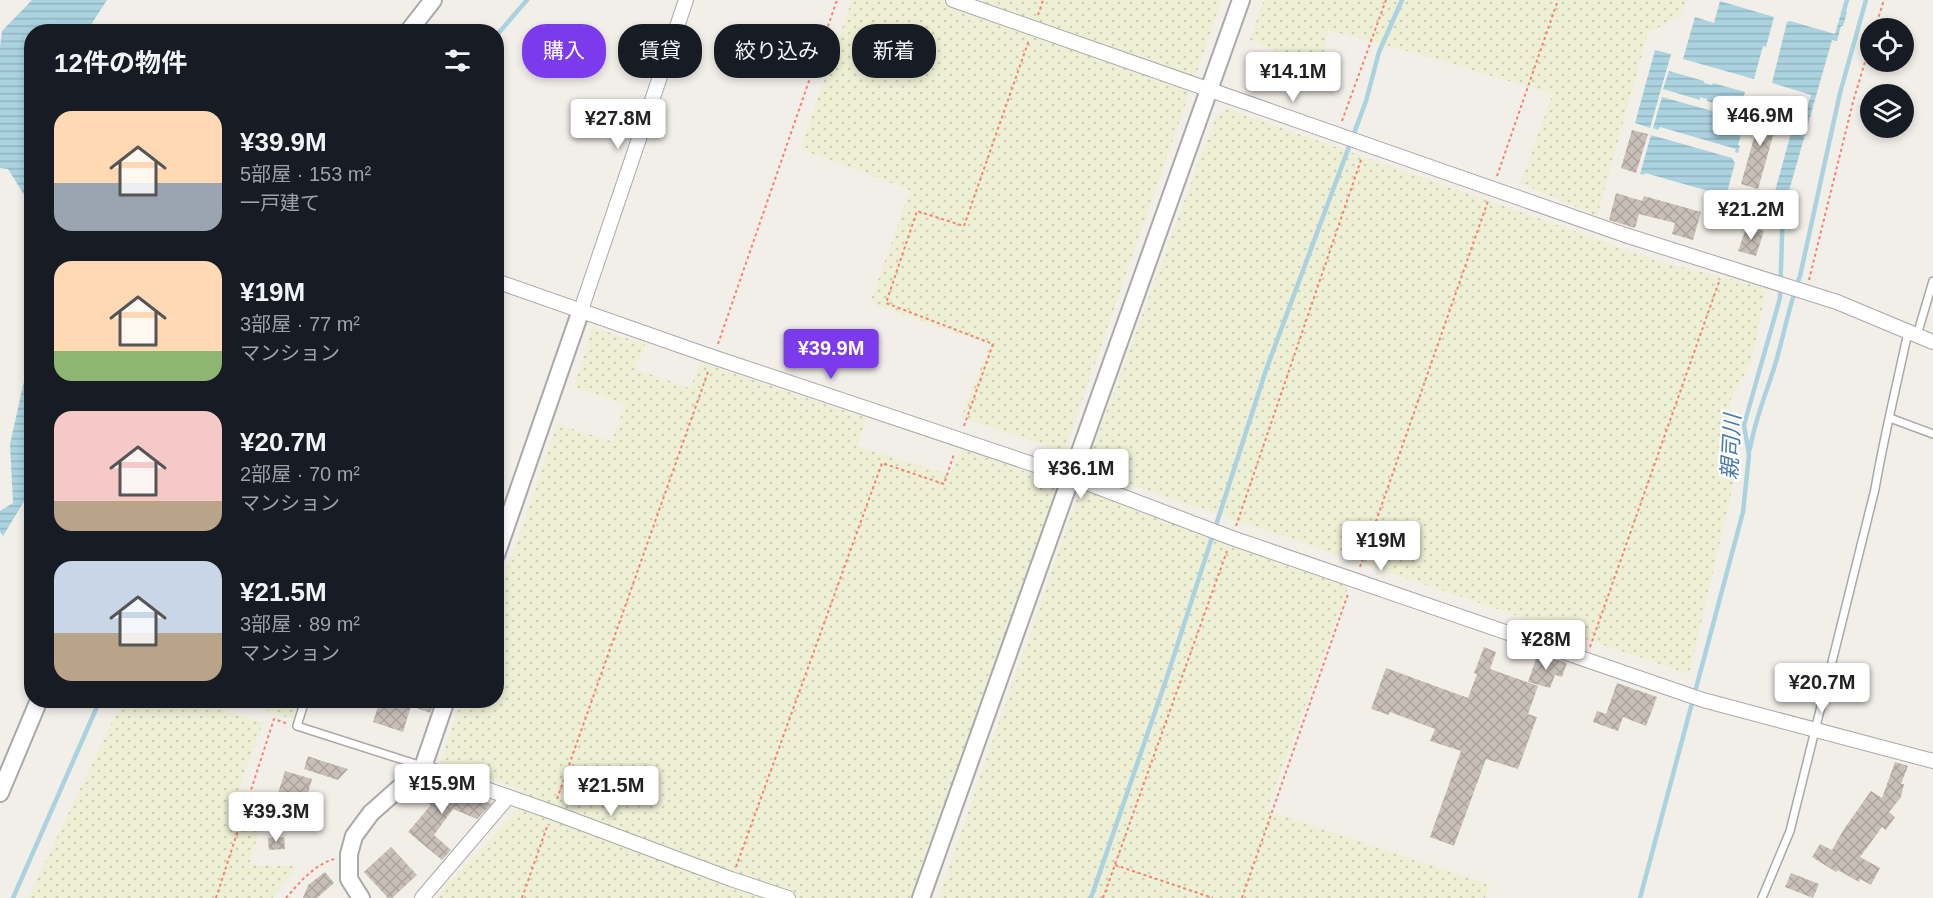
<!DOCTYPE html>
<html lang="ja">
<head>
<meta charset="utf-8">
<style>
	:root { --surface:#171b24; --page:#20242c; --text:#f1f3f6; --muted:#9ea1a6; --accent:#7c3aed }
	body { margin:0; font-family:Helvetica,"Noto Sans JP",sans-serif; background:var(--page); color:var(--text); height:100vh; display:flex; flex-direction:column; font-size:22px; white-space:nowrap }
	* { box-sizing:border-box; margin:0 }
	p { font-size:20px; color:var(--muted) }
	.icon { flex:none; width:33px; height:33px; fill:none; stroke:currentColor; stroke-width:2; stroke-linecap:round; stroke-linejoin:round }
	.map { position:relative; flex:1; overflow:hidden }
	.sheet { position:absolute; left:24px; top:24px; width:480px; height:684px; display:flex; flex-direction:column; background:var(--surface); border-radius:24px; box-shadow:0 3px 9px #0003 }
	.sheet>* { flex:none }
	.hud { position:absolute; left:522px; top:24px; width:570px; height:54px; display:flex; gap:12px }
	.controls { position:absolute; left:1860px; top:18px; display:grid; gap:12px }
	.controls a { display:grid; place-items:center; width:54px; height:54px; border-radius:50%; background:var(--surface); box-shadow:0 3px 9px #0003; font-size:30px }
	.price { position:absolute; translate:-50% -51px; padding:0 14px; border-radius:6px; background:#fff; color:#222; font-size:20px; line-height:39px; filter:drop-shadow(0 2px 3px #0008) }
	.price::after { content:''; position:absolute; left:50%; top:36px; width:18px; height:14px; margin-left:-9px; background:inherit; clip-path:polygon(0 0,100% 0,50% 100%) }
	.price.selected { background:var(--accent); color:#fff }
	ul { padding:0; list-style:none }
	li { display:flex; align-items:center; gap:18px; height:150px; padding:0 30px }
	li span { display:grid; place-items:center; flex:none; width:168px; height:120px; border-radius:18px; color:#555 }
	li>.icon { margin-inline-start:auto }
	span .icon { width:72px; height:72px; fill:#fffc; stroke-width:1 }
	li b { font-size:26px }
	h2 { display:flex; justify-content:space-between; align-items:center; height:72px; padding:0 30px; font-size:26px }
	.tag { padding:0 21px; border-radius:24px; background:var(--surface); box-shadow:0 3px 9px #0003; font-size:21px; line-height:54px }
	.tag.selected { background:var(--accent); color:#fff }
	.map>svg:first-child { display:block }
</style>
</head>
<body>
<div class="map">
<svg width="1933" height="898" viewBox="0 0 1933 898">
	<defs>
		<pattern id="farmland-dots" width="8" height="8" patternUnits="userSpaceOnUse" patternTransform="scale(1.5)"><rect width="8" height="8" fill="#eef0d5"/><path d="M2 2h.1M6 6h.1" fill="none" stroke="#ccceb7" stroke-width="1.8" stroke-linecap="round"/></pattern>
		<pattern id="water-rules" width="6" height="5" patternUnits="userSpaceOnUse" patternTransform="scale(1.5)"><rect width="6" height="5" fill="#aad3df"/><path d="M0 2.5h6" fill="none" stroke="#92b5bf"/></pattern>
		<pattern id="building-cross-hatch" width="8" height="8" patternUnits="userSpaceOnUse" patternTransform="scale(1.5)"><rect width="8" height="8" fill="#c7bfb8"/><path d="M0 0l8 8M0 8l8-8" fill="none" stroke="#aba49e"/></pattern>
	</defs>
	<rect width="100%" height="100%" fill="#f2efe9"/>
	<g fill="url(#farmland-dots)">
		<polygon points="852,0 1222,0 1064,452 961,417 990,344 870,303 910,190 800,149"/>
		<polygon points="1264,0 1687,0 1682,15 1648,33 1597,216 1520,183 1553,94 1411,52 1328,30 1320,69 1250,40"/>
		<polygon points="1225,108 1665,263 1766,288 1752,360 1729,403 1736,473 1689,674 1099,474 1088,462 1215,118"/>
		<polygon points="592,327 645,344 635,369 690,388 701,362 866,418 858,446 950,475 961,449 1053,481 1058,492 918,898 435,898 516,811 522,790 440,763 461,701 496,700 497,598 557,424 611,441 626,404 574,387"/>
		<polygon points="1080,489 1349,585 1267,810 1491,885 1485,898 938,898"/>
		<polygon points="122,701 195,701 263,723 229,817 261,824 249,865 298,866 272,898 28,898"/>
		<polygon points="241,701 301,701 294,720"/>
	</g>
	<g fill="url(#water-rules)">
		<polygon points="32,0 107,0 87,31 32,32 31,206 8,169 0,168 0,47 2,31"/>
		<polygon points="1720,1 1774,17 1766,47 1763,46 1754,79 1683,59 1695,17 1714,23"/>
		<polygon points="1842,10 1847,12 1843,26 1841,26 1837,41 1832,40 1783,212 1770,209 1798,108 1807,110 1811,95 1772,83 1787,22 1790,21 1835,34"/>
		<polygon points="1655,50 1671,54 1650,128 1635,123"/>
		<polygon points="1669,71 1704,81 1704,83 1712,85 1713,83 1745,92 1740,108 1738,107 1737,110 1707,101 1707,99 1700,97 1700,100 1663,89"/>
		<polygon points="1662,97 1745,120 1738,145 1740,146 1738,153 1735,152 1736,149 1660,127 1658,130 1653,128"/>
		<polygon points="1651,135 1732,158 1735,163 1726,196 1645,173 1644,175 1640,174"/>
		<polygon points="31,350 31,490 3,536 0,532 0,511 13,503 10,444"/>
	</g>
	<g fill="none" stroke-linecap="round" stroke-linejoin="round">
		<g stroke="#aad3df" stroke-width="4.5">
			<polyline points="1843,14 1847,0"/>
			<polyline points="496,36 527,0"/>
			<path d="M 1750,449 C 1755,419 1766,394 1775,365 C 1784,335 1789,305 1800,276 L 1840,93 L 1866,0"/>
			<polyline points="13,898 100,700"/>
			<polyline points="1091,898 1168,674 1266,370 1366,101 1379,52 1402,0"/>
			<polyline points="1640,898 1743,512 1749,455 1744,425 1780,298 1783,206"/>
		</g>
	</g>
	<g fill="url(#building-cross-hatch)">
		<polygon points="1763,106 1780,111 1758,189 1741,184"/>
		<polygon points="1632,130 1648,134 1636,173 1621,168"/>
		<polygon points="1616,193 1642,201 1644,196 1701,212 1693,240 1672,234 1675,223 1639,214 1635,228 1609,220"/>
		<polygon points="1747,226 1764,231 1756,256 1738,251"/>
		<polygon points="1484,647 1496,652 1490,669 1538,686 1528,714 1537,717 1518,769 1486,759 1454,846 1430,837 1461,751 1430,741 1435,729 1390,712 1389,715 1371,709 1386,668 1468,698 1477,674 1474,673"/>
		<polygon points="1538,653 1567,663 1562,677 1555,675 1550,688 1528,682"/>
		<polygon points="1617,683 1657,697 1646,726 1623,717 1618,731 1593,722 1597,711 1606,714"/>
		<polygon points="380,700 435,700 430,713 411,706 403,732 373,722"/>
		<polygon points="308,756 319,760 348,769 338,780 304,769"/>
		<polygon points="1895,762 1908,766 1901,784 1904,784 1901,797 1889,812 1895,817 1886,830 1882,827 1860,857 1880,868 1871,885 1860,879 1859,882 1838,870 1836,872 1812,857 1820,844 1832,850 1844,829 1871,791 1882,798"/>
		<polygon points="285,771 312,779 302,814 274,806"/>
		<polygon points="422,782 440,791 443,785 468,802 471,795 491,804 477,819 453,809 434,835 451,850 442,860 408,832 431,805 414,797"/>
		<polygon points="284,837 285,849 269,850 268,838"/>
		<polygon points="391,847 417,875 392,898 388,898 364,872"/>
		<polygon points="325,872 334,883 317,898 303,898 308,885"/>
		<polygon points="1791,873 1819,884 1813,898 1785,887"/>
	</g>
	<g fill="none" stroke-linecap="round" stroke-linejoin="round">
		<g stroke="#a9a9a9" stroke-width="10">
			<g id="service">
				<polyline points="1917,335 1933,281"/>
				<polyline points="1890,418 1933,434"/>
				<polyline points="305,700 297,726 422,766"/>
				<path d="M 1762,898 L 1790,831 L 1875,489 C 1884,436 1897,384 1908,332"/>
			</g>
		</g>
		<g stroke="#a9a9a9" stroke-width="16">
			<g id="minor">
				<polyline points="953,0 1625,235 1837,302 1933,342"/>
				<polyline points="496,281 707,355 1071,477 1232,538 1703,700 1933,761"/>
				<polyline points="581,310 686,0"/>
				<polyline points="423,767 552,812 731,879 788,898"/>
				<polyline points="422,898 508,797"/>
			</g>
		</g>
		<g stroke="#a9a9a9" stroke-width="20">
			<g id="tertiary">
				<polyline points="408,32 433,0"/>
				<polyline points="496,555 581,310"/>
				<polyline points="0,793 39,700"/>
				<polyline points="361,898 349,879 349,854 354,836 371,813 423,767 446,700"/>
				<polyline points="921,898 1241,0"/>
			</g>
		</g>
		<g stroke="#fa8072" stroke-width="2" stroke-dasharray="3 3" stroke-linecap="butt">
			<polyline points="1038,15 1043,0"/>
			<polyline points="1875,28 1884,0"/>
			<polyline points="1342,121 1386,0"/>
			<polyline points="1497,176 1558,0"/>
			<polyline points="1809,280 1853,102 1870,45"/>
			<polyline points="718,344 837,0"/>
			<polyline points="964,426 993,344 886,303 917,211 964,226 1029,40"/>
			<polyline points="1236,526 1362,157"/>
			<polyline points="1360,567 1488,201"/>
			<polyline points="1590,647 1720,279"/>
			<polyline points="557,799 709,369"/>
			<polyline points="1115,865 1213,898"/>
			<polyline points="736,867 882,463 944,484 954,454"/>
			<polyline points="216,898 274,719 288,724"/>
			<path d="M 286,898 C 300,882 314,865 334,859"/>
			<polyline points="522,898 548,824"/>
			<polyline points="1103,898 1227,551"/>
			<polyline points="1242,898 1348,594"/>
		</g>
		<use href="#service" stroke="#fff" stroke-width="7"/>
		<use href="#minor" stroke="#fff" stroke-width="14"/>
		<use href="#tertiary" stroke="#fff" stroke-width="16"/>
	</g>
	<g text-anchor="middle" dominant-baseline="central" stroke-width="4.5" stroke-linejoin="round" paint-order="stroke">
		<g font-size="22" font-style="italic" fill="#4a7aab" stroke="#fff">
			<text transform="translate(1731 447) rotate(-87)">親司川</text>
		</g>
	</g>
</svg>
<div class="controls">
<a><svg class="icon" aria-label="locate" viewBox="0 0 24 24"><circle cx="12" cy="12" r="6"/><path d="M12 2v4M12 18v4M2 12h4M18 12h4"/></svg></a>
<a><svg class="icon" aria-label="layers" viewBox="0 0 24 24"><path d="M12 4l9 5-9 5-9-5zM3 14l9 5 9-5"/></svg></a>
</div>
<b class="price" style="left:1293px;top:103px">¥14.1M</b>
<b class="price" style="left:1760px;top:147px">¥46.9M</b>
<b class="price" style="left:618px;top:150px">¥27.8M</b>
<b class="price" style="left:1751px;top:241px">¥21.2M</b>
<b class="price selected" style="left:831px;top:380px">¥39.9M</b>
<b class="price" style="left:1081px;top:500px">¥36.1M</b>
<b class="price" style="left:1381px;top:572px">¥19M</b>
<b class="price" style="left:1546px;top:671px">¥28M</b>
<b class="price" style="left:1822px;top:714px">¥20.7M</b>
<b class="price" style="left:442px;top:815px">¥15.9M</b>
<b class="price" style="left:611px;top:817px">¥21.5M</b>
<b class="price" style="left:276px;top:843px">¥39.3M</b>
<div class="hud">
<a class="tag selected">購入</a>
<a class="tag">賃貸</a>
<a class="tag">絞り込み</a>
<a class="tag">新着</a>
</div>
<section class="sheet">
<h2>12件の物件<svg class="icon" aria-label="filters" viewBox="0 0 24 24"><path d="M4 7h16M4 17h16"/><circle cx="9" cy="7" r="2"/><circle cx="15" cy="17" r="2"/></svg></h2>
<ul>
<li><span style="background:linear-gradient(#ffd9b3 60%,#9aa5b1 0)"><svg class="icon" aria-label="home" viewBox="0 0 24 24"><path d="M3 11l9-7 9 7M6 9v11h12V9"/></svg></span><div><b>¥39.9M</b><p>5部屋 · 153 m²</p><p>一戸建て</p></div></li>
<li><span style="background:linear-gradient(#ffd9b3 75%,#8fb573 0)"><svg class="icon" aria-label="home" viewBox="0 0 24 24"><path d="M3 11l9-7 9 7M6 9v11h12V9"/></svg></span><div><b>¥19M</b><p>3部屋 · 77 m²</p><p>マンション</p></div></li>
<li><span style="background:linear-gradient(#f6c9c9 75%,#b9a48a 0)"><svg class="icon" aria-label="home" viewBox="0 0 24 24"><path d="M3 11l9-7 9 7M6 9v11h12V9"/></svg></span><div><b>¥20.7M</b><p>2部屋 · 70 m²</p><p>マンション</p></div></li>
<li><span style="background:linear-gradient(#c9d6e8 60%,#b9a48a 0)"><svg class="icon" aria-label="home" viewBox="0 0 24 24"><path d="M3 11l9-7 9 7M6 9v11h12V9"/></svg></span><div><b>¥21.5M</b><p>3部屋 · 89 m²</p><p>マンション</p></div></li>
</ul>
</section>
</div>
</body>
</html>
